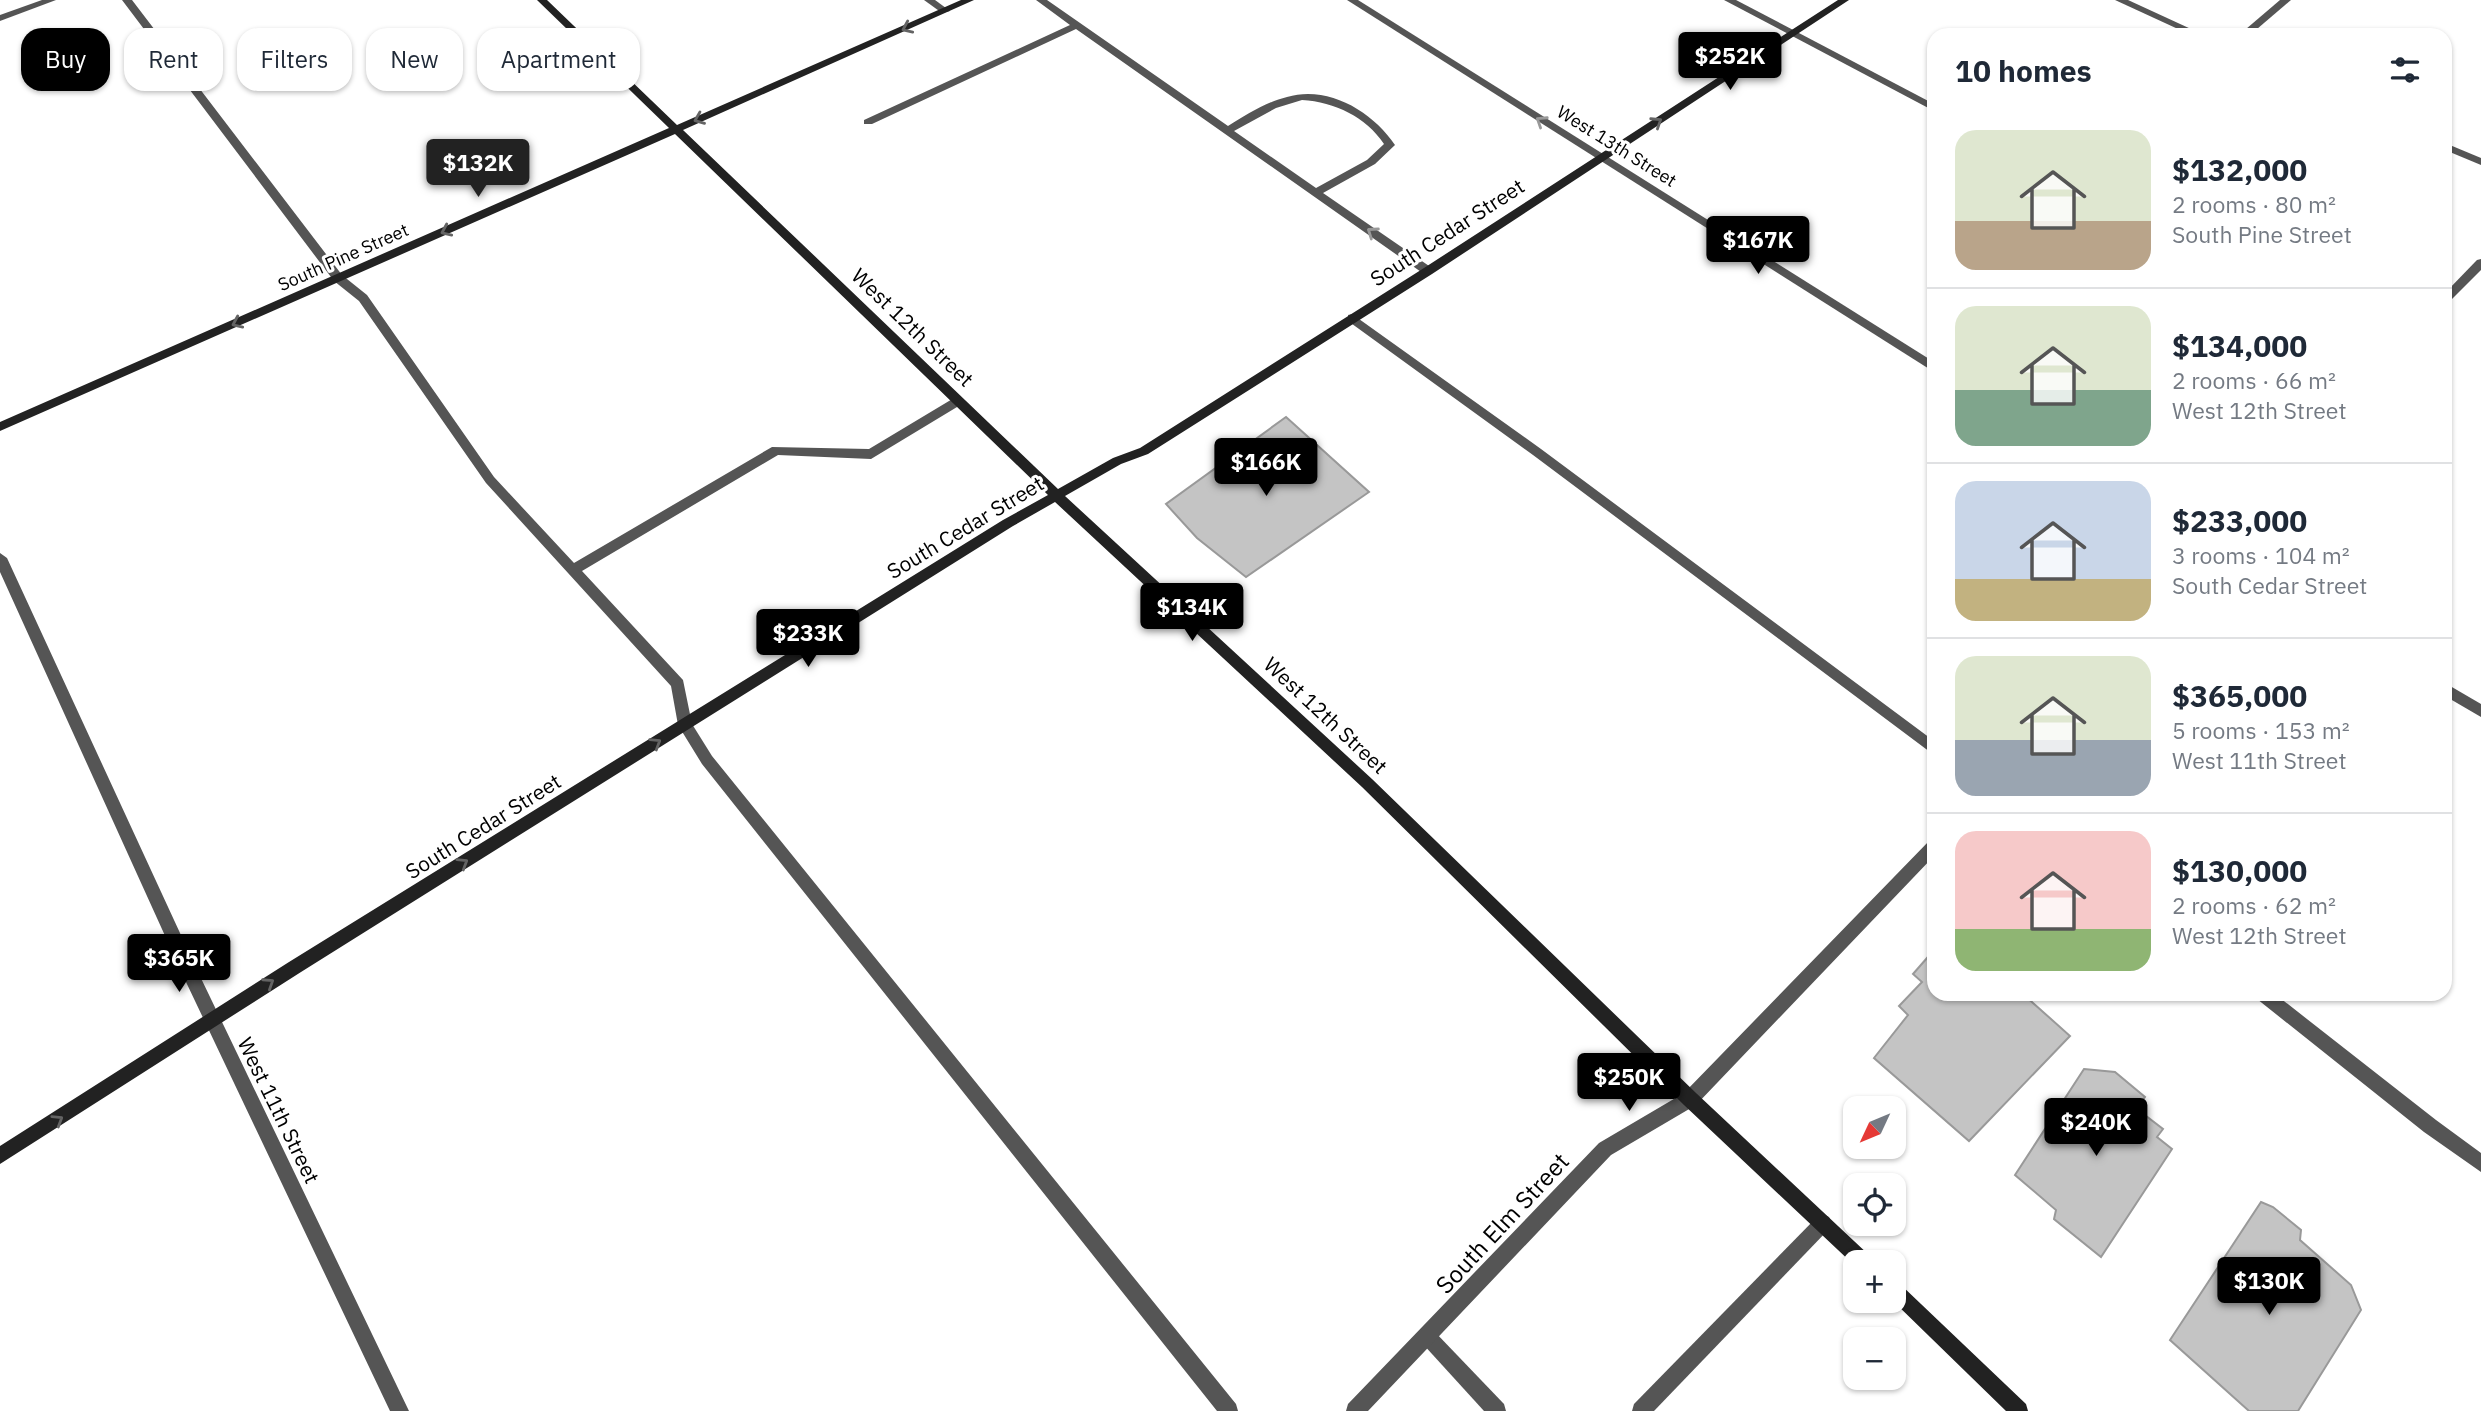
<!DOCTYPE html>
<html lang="en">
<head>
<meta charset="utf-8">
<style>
	:root { --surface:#fff; --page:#f2f2f3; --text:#1f2937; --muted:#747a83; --line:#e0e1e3; --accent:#000 }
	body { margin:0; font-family:"IBM Plex Sans",sans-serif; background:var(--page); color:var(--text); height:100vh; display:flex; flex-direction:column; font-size:26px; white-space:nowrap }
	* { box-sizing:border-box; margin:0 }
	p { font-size:23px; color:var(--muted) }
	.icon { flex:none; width:38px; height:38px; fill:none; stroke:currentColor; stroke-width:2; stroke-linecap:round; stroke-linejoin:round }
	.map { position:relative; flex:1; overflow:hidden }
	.panel { position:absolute; left:1927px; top:28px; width:525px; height:973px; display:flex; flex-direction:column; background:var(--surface); border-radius:21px; box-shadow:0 2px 5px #0004 }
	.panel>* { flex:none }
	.hud { position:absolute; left:21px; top:28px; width:665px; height:63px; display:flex; gap:14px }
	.needle { width:46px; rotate:226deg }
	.fabs { position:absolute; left:1843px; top:1096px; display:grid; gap:14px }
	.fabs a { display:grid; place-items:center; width:63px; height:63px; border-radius:14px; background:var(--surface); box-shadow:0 2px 5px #0004; font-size:35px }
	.price { position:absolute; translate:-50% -60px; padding:0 16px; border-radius:7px; background:var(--accent); color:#fff; font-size:23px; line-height:46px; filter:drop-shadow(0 2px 4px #0008) }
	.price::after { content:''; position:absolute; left:50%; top:42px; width:21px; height:16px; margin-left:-10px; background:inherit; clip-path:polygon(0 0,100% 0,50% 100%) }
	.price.current { background:#222; color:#fff }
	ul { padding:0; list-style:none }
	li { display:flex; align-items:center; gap:21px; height:175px; padding:0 28px }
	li+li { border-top:2px solid var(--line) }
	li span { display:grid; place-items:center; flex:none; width:196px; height:140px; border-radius:21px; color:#555 }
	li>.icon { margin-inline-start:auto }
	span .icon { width:84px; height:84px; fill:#fffc; stroke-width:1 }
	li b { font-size:30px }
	h2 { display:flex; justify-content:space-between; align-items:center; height:84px; padding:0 28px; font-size:30px }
	.tag { padding:0 24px; border-radius:21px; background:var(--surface); box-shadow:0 2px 5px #0004; font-size:24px; line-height:63px }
	.tag.current { background:var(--accent); color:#fff }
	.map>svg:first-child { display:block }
</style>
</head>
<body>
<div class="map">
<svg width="2481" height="1411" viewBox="0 0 2481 1411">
	<rect width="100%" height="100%" fill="#fff"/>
	<g fill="#c4c4c4" stroke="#999" stroke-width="2">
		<polygon points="1286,417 1369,492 1246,577 1197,538 1166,504"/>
		<polygon points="1934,950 1934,994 2023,994 2070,1036 1969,1141 1874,1058 1908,1015 1899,1006 1922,982 1913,974"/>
		<polygon points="2084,1069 2115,1072 2145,1097 2137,1109 2163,1129 2157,1137 2172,1149 2101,1257 2054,1219 2056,1210 2015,1175"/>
		<polygon points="2261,1202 2273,1207 2301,1230 2300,1240 2351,1285 2361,1310 2298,1411 2249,1411 2170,1340"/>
	</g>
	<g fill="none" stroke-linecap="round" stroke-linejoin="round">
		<g fill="#555" fill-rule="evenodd">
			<polygon points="122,0 132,0 342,275 367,295 494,477 574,563 772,447 869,449 954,398 962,398 964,401 962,404 871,459 778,455 582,571 683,680 692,724 712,756 1236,1404 1238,1411 1217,1411 702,764 678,725 671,686 486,483 359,301 334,281"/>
			<polygon points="924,0 935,0 950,11 942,13"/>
			<path d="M 1036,0 L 1047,0 L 1228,126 C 1246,115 1266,102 1287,97 C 1328,85 1372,111 1395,145 L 1375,164 L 1323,193 L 1432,268 L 1432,274 L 1424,274 L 1076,29 L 872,124 L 864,124 L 864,120 L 1070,25 ZM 1302,100 C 1335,102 1366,117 1384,144 L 1367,160 L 1316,188 L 1234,131 L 1276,108 Z"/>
			<polygon points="1724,0 1736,0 1934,104 1934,111"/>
			<polygon points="2280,0 2291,0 2250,35 2239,35"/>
			<polygon points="1352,314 1541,449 1934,741 1934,755 1533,455 1348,321 1348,315"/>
			<polygon points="2255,994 2275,994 2436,1120 2481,1153 2481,1172 2424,1132 2257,999"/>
			<polygon points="1823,1214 1829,1217 1832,1223 1829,1229 1654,1411 1632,1411 1634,1404 1817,1217"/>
			<polygon points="1428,1328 1434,1331 1504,1404 1506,1411 1484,1411 1422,1343 1419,1337 1422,1331"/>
		</g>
		<g fill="#555" fill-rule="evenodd">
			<polygon points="42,0 56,0 0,21 0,15"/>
			<polygon points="1347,0 1358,0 1934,362 1934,372"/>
			<polygon points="2115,0 2128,0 2204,35 2191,35"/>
			<polygon points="2445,143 2481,158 2481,165 2445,150"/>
			<polygon points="2481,259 2481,270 2449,302 2445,303 2445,293 2477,260"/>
			<polygon points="0,553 7,558 198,972 409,1411 390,1411 186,982 0,572"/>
			<polygon points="2445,683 2481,704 2481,717 2445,696"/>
			<polygon points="1934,839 1934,856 1696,1105 1611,1155 1368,1411 1346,1411 1348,1404 1599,1143 1684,1093 1929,841"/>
		</g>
		<g fill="#222" fill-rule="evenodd">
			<polygon points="537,0 547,0 677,125 961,0 974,0 683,130 1058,489 1113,458 1140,448 1424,268 1838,0 1849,0 1432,274 1148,454 1121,464 1065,496 1372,779 1696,1093 1870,1256 1873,1262 1855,1262 1855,1266 1684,1105 1362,787 1055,502 1013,526 301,972 0,1164 0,1146 289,962 1003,520 1048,495 675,134 0,431 0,422 669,128"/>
			<polygon points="1894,1281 1900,1284 2026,1404 2028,1411 2006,1411 1892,1300 1894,1300"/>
		</g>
	</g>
	<defs><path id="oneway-chevron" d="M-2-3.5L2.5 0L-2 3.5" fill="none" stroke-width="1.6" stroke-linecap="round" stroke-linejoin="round" transform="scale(1.75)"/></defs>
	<g stroke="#646464">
		<use href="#oneway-chevron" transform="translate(907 28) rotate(156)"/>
		<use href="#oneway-chevron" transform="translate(699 119) rotate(158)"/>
		<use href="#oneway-chevron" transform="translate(1657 122) rotate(-33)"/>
		<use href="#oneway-chevron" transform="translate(446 231) rotate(156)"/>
		<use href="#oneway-chevron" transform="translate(237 323) rotate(156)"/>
		<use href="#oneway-chevron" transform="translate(656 743) rotate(-32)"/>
		<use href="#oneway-chevron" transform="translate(463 863) rotate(-32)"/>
		<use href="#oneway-chevron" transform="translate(269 983) rotate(-33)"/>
		<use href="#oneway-chevron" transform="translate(58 1120) rotate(-32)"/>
	</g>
	<g stroke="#999">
		<use href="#oneway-chevron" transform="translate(1541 121) rotate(-147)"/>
		<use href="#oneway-chevron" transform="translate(1372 232) rotate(-145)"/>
	</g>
	<g text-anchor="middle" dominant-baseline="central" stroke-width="6" stroke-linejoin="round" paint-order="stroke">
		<g font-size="18" fill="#000" stroke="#fff">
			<text transform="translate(1617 146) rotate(32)">West 13th Street</text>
			<text transform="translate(343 257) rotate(-24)">South Pine Street</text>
		</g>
		<g font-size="21" fill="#000" stroke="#fff">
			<text transform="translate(1447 232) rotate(-33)">South Cedar Street</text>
			<text transform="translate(913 327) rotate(44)">West 12th Street</text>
			<text transform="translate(965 527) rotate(-31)">South Cedar Street</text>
			<text transform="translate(1326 715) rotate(43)">West 12th Street</text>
			<text transform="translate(483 826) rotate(-32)">South Cedar Street</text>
			<text transform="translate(279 1110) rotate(64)">West 11th Street</text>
		</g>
		<g font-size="24" fill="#000" stroke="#fff">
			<text transform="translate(1502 1223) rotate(-47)">South Elm Street</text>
		</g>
	</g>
</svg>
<div class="fabs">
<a><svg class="needle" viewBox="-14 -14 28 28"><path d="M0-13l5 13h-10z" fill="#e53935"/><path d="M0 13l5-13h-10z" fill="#747a83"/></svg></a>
<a><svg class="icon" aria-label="locate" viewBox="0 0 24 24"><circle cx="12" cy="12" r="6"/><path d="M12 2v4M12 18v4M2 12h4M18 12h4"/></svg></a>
<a>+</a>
<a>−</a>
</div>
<b class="price" style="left:1730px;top:92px">$252K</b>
<b class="price current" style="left:478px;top:199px">$132K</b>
<b class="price" style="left:1758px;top:276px">$167K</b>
<b class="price" style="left:1266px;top:498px">$166K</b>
<b class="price" style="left:1192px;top:643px">$134K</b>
<b class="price" style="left:808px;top:669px">$233K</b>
<b class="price" style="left:179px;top:994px">$365K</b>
<b class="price" style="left:1629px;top:1113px">$250K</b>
<b class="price" style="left:2096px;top:1158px">$240K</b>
<b class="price" style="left:2269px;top:1317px">$130K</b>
<div class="hud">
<a class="tag current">Buy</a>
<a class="tag">Rent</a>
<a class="tag">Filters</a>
<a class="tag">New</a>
<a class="tag">Apartment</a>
</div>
<section class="panel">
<h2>10 homes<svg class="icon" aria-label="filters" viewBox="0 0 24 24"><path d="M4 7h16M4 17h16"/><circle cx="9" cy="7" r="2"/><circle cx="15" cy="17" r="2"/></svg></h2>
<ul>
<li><span style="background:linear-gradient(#dfe7d0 65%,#b9a48a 0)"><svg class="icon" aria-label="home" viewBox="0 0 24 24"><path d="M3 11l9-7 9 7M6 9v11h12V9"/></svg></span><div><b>$132,000</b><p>2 rooms · 80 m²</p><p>South Pine Street</p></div></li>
<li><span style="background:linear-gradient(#dfe7d0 60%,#7fa58c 0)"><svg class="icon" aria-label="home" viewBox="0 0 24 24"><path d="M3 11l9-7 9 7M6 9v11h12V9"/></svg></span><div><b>$134,000</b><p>2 rooms · 66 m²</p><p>West 12th Street</p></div></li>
<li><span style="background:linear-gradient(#c9d6e8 70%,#c2b280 0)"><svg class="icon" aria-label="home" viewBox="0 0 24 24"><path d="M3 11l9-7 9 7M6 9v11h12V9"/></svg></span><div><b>$233,000</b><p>3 rooms · 104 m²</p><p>South Cedar Street</p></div></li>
<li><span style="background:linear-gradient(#dfe7d0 60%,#9aa5b1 0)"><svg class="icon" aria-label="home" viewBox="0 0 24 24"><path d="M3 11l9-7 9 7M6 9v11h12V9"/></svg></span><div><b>$365,000</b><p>5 rooms · 153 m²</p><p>West 11th Street</p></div></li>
<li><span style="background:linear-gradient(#f6c9c9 70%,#8fb573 0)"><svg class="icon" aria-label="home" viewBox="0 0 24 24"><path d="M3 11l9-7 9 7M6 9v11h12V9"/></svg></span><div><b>$130,000</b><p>2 rooms · 62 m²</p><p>West 12th Street</p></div></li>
</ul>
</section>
</div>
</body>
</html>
